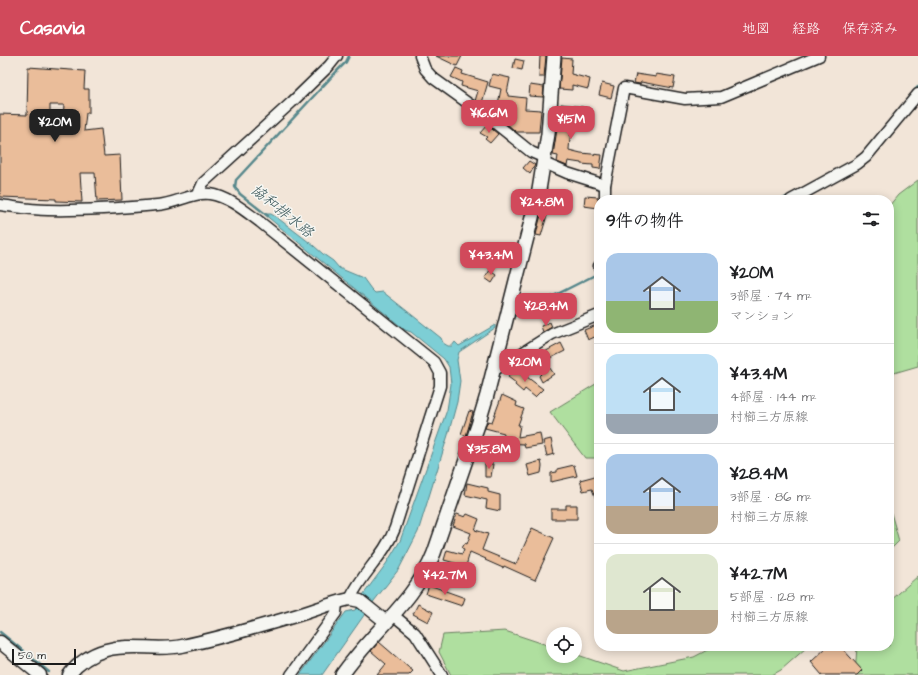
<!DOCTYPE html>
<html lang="ja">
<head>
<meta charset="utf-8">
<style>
	:root { --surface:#fff; --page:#f6f6f6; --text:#202124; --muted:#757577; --line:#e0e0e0; --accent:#d1495b }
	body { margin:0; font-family:"Architects Daughter","Klee One",sans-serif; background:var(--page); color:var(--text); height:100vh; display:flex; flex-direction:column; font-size:15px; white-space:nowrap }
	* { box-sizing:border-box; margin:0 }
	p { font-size:13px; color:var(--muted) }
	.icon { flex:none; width:22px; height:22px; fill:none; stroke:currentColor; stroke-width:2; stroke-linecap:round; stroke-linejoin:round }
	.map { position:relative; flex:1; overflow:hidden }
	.details { position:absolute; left:594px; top:139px; width:300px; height:456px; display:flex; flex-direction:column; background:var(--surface); border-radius:16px; box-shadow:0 2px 10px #0003 }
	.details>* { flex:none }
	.fabs { position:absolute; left:546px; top:571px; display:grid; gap:8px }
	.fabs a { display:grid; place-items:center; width:36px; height:36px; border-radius:50%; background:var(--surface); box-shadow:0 2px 10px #0003; font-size:20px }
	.scale { position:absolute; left:12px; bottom:10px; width:64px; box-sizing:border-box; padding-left:4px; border:2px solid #1c1c1c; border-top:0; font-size:11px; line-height:14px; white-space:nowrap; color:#1c1c1c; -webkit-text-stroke:3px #f6f6f2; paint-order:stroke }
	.price { position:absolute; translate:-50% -34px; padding:0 9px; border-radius:8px; background:var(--accent); color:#fff; font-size:13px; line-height:26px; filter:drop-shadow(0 1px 2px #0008) }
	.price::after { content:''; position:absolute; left:50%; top:24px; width:12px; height:9px; margin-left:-6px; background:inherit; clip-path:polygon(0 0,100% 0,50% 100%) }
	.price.selected { background:#222; color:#fff }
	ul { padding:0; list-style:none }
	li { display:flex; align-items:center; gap:12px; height:100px; padding:0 12px }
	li+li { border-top:1px solid var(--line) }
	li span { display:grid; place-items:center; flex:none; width:112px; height:80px; border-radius:12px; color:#555 }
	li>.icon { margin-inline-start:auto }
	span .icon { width:48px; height:48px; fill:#fffc; stroke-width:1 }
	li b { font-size:17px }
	h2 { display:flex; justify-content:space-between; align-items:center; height:48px; padding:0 12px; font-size:17px }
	header { display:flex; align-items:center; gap:24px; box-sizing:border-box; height:56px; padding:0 20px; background:var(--accent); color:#fff }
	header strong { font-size:19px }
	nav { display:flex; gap:22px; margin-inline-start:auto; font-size:14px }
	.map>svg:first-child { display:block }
</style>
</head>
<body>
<header>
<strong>Casavia</strong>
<nav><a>地図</a><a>経路</a><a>保存済み</a></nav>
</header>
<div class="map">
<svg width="918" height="619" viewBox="0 0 918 619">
	<rect width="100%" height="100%" fill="#f2e5d8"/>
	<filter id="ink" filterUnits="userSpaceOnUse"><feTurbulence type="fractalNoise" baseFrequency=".025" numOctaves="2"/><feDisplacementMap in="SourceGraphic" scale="8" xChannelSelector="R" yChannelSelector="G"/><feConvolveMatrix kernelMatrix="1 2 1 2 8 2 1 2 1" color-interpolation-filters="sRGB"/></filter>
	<g filter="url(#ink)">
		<g fill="#afdf9f" stroke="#667e5e">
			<polygon points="918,124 918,310 894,317 889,315 889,150 898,139"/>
			<polygon points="599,326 599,402 585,402 550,356"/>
			<polygon points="889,450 899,485 889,495"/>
			<polygon points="918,520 918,619 855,619 857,590 889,590 889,546"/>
			<polygon points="505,575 553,591 553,600 575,600 575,598 624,615 694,601 715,590 807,590 806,592 781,614 772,619 451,619 439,596 443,579"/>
		</g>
		<polygon fill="#7dced5" stroke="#56878b" points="264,158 271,158 279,163 314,190 323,198 333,205 339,212 363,222 371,233 375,237 383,236 441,282 443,287 448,290 452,290 455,286 459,290 495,269 495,272 459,296 457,304 460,325 457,346 448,379 418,476 399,513 374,545 322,619 300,619 346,556 355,554 357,552 358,553 363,539 386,508 400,485 447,354 451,328 449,311 444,303 411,276 405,274"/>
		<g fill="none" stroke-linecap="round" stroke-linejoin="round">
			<g stroke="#56878b" stroke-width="2.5">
				<polyline points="913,36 918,31"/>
				<polyline points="781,144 790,139"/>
				<polyline points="268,160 240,138 235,131 236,124 337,15 346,6 349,0"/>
				<polyline points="512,261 599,217"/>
				<polyline points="0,576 49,616"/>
			</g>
		</g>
		<g fill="#eabd9a" stroke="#1c1c1c" fill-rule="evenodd">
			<polygon points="436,0 462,0 457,10"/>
			<polygon points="540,0 546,0 544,21 539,21"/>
			<polygon points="562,2 572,3 571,18 590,23 588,33 572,29 572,34 559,33"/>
			<polygon points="515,3 524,5 522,14 513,12"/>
			<path d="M 28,11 L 85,15 L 84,33 L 89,33 L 89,57 L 86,57 L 84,75 L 101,73 L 104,100 L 120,99 L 122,144 L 97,145 L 95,117 L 80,117 L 82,146 L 56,145 L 56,143 L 0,141 L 0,58 L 27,59 ZM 50,49 L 64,49 L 63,62 L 50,61 Z"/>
			<polygon points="456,12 463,15 462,18 488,26 482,47 475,45 478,35 461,30 462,26 451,21"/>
			<polygon points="492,18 510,22 507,37 508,38 508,40 526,42 525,53 541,54 539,76 516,76 505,66 507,60 496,58 501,33 489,30"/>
			<polygon points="636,18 656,21 656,18 675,21 673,32 641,26 640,28 634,27"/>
			<polygon points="602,27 614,30 611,42 599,39"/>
			<polygon points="530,29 544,31 543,41 529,40"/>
			<polygon points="561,48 583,51 580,64 572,62 569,93 569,94 581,97 602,99 600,113 593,112 593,109 581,108 581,107 568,105 567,110 557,106 558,100 553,99"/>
			<polygon points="487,69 498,78 490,87 485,83 487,81 480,77"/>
			<polygon points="529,105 535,109 530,118 523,112"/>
			<polygon points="585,140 598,141 598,152 584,150"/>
			<polygon points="542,154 548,156 541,180 536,179"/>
			<polygon points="490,214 497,219 492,227 485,222"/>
			<polygon points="550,266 552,271 543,276 541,270"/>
			<polygon points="599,268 599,279 588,284 584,274"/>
			<polygon points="561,287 565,295 545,305 554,318 542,326 539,320 541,318 533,306 530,308 526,302 534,297 537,300"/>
			<polygon points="515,312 543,333 535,341 525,333 523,336 515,329 516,327 508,321"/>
			<polygon points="502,339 517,346 516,350 524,353 518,369 520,369 518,381 540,377 542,389 525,392 524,388 503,387 504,377 485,372 488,365 492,366"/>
			<polygon points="469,355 473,356 466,380 461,378"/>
			<polygon points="551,383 554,398 547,400 543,385"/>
			<polygon points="541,405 542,410 541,417 530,420 527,409"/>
			<polygon points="485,408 493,408 491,421 485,421"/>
			<polygon points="574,409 577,420 551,426 551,417 557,416 557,413"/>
			<polygon points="595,420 599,434 599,451 592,433 583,435 580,424"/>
			<polygon points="467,427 488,432 488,436 500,439 500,455 486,452 487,444 465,439"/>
			<polygon points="566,449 577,449 577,463 551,463 551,453 566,453"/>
			<polygon points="457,458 465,461 467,458 479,463 475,474 488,478 482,494 516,508 532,472 554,482 535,524 504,510 503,512 485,504 486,503 470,496 464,517 456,514 458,508 444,504 447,494 462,498 464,493 462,492 465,487 467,488 471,477 453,470"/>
			<polygon points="429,529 465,542 462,550 426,538"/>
			<polygon points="418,548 433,556 428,566 413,558"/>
			<polygon points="379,586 408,611 413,615 409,619 377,619 386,608 371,595"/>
			<polygon points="828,590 840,590 862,614 857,619 822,619 811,606"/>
		</g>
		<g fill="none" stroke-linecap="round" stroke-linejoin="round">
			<g stroke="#1c1c1c" stroke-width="13">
				<g id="minor">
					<polyline points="420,0 425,13 433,22 490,63 531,96 545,102"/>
					<polyline points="544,107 567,117 605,129"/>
					<polyline points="198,138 203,127 292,46 329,10 337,0"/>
					<polyline points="605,144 605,129 624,32 685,43 721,41 819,0"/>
					<polyline points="791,144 857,108 866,101 918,38"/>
					<path d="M 0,149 C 16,151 32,154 48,154 C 84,155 122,152 157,149 C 176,148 191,136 210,138 C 229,141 245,155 260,166 L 434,306 L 440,317 L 440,330 L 395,472 C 385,499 362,517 350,543"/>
					<polyline points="599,210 599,211"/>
					<polyline points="494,312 498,312 552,278 599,259"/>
					<polyline points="392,558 415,577 442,619"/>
					<polyline points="291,619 336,557 337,547"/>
				</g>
			</g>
			<g stroke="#1c1c1c" stroke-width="15">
				<g id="tertiary">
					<polyline points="0,586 40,619"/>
					<path d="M 69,619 C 78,607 92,598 106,594 C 131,587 157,595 182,590 C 220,582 258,571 295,560 C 313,555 331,547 350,543 L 360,545 L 386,566"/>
				</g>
			</g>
			<g stroke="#1c1c1c" stroke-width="16">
				<path id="secondary" d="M 342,619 C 371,577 416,544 434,497 L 478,369 L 487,339 L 539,134 L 548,78 L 554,0"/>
			</g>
			<use href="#minor" stroke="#f6f6f2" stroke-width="10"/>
			<use href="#tertiary" stroke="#f6f6f2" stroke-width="12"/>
			<use href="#secondary" stroke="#f6f6f2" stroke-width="13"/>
		</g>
	</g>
	<g text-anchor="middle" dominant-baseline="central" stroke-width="3" stroke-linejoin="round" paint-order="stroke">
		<g font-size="15" font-style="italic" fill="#3e5a5d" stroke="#f6f6f2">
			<text transform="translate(282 155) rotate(39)">協和排水路</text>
		</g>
	</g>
</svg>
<div class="fabs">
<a><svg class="icon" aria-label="locate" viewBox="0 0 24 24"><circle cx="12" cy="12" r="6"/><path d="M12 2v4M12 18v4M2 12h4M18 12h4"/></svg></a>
</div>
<div class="scale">50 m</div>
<b class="price" style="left:489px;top:78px">¥16.6M</b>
<b class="price" style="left:571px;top:84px">¥15M</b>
<b class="price selected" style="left:55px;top:87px">¥20M</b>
<b class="price" style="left:542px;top:167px">¥24.8M</b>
<b class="price" style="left:491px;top:220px">¥43.4M</b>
<b class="price" style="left:546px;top:271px">¥28.4M</b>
<b class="price" style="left:525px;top:327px">¥20M</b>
<b class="price" style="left:489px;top:414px">¥35.8M</b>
<b class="price" style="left:445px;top:540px">¥42.7M</b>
<section class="details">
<h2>9件の物件<svg class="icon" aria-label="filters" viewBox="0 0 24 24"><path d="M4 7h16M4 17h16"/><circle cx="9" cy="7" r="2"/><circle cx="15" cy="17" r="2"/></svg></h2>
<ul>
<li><span style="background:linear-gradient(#a9c7e8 60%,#8fb573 0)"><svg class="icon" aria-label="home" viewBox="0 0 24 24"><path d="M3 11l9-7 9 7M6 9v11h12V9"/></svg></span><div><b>¥20M</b><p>3部屋 · 74 m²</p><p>マンション</p></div></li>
<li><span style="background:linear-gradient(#bfe0f5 75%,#9aa5b1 0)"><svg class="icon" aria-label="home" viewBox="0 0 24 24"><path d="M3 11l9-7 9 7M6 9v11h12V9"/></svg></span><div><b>¥43.4M</b><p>4部屋 · 144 m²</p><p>村櫛三方原線</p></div></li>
<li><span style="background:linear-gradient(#a9c7e8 65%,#b9a48a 0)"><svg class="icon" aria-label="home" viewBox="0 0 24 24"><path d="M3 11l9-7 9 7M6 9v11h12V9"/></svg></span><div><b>¥28.4M</b><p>3部屋 · 86 m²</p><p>村櫛三方原線</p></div></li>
<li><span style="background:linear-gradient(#dfe7d0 70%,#b9a48a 0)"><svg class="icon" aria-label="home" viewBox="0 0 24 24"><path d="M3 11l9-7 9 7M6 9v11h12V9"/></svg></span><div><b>¥42.7M</b><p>5部屋 · 128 m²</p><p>村櫛三方原線</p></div></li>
</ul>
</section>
</div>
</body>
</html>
